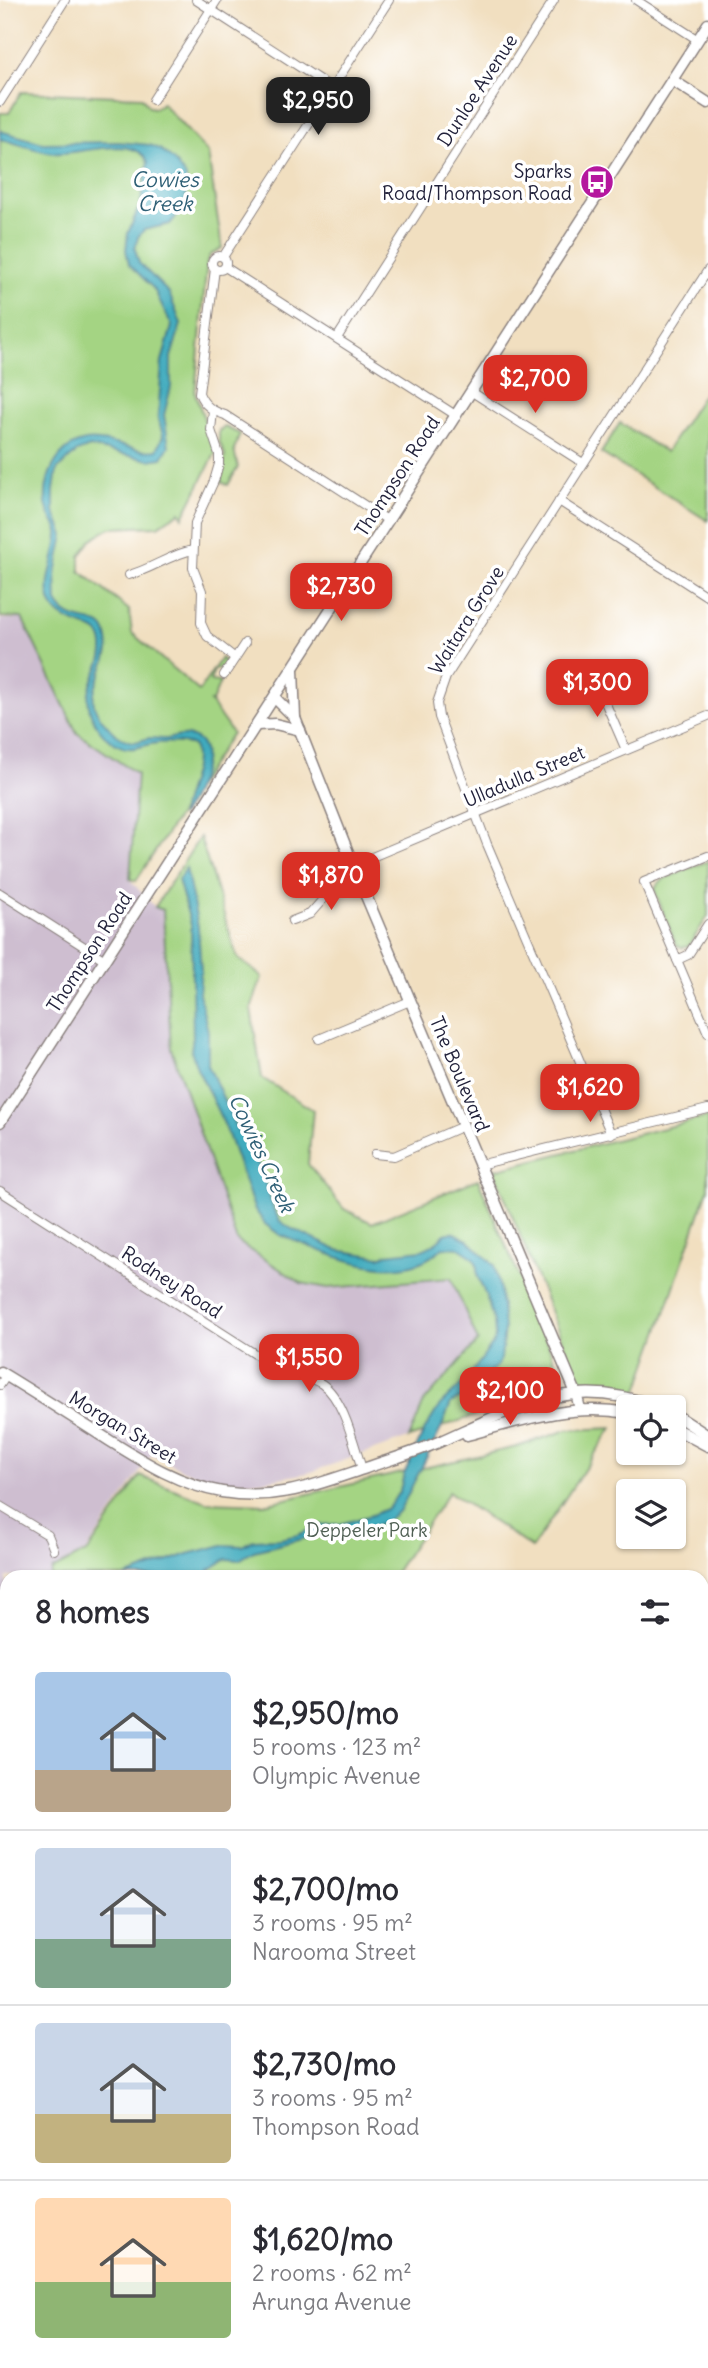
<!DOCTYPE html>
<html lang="en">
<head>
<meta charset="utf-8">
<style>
	:root { --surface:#fff; --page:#f2f2f3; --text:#2b2b33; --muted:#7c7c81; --line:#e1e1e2; --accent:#d93025 }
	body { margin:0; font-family:Delius,sans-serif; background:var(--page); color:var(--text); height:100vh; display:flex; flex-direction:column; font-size:26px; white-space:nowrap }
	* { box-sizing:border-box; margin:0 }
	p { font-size:23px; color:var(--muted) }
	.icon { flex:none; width:38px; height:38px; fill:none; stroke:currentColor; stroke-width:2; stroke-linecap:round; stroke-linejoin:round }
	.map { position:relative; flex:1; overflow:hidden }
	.details { position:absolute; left:0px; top:1570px; width:709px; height:800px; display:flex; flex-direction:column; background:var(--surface); border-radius:21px 21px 0 0; box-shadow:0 2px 5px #0004 }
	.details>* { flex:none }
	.fabs { position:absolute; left:616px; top:1395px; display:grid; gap:14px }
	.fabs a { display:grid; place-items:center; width:70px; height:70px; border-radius:7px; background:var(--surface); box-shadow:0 2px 5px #0004; font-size:35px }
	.price { position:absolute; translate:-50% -60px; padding:0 16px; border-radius:14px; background:var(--accent); color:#fff; font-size:23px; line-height:46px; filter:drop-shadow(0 2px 4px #0008) }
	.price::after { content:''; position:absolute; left:50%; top:42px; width:21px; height:16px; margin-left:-10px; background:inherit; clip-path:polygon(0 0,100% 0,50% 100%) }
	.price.current { background:#222; color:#fff }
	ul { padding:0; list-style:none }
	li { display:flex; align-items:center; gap:21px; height:175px; padding:0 35px }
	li+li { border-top:2px solid var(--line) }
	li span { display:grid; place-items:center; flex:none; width:196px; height:140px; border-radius:7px; color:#555 }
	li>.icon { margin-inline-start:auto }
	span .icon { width:84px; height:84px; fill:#fffc; stroke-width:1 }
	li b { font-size:30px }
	h2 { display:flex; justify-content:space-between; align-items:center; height:84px; padding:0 35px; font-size:30px }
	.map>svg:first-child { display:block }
</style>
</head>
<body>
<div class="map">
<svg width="708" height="2368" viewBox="0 0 708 2368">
	<rect width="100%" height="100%" fill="#fff"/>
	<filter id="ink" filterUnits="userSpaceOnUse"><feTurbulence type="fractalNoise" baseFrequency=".0143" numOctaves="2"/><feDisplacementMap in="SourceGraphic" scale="14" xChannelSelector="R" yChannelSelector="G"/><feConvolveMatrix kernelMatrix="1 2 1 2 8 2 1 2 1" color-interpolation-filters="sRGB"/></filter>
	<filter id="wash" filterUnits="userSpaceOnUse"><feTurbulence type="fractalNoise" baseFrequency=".00686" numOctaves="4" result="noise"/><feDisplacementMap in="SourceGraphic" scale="28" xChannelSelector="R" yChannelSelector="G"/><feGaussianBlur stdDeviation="1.57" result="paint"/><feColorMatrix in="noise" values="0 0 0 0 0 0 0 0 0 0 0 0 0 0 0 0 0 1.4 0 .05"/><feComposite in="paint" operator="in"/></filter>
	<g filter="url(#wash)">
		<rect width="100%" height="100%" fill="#f1dfc0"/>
		<polygon fill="#f1d0e2" points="702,1972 708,1976 708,2037 702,2047"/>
		<g fill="#cebed0">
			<polygon points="0,619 22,619 77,734 137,774 130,880 155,907 163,910 171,1048 237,1241 301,1283 328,1289 451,1278 478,1341 423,1402 408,1438 308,1473 257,1482 218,1481 185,1471 152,1454 87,1550 52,1570 50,1577 7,1577 7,2362 191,2363 187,2368 0,2368"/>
			<polygon points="708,2153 708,2368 569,2368 573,2362 702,2362 702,2163"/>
		</g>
		<g fill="#a4d483" stroke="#637b5f" stroke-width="2">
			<polygon points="21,92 142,97 149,107 155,108 162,103 208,153 222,248 210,255 207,261 195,393 216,452 183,517 180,512 158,526 110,528 92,539 80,556 80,571 129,610 132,633 199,691 221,658 227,664 226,667 214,670 210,681 220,682 212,702 210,702 232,733 136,881 130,879 137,774 77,733 22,618 0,617 0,113 9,113"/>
			<polygon points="708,387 708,521 601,453 620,423 666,452"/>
			<polygon points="225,427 240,434 234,450 238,467 228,485 221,482 225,455 219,441 219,430"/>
			<polygon points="200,837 237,957 262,977 251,1009 262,1078 313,1110 308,1164 344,1209 372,1223 478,1179 560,1373 559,1387 409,1438 424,1402 478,1341 451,1278 328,1288 301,1283 237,1241 171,1048 163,910 155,907"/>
			<polygon points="708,861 708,916 689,946 682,948 676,945 656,894 655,887 663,879"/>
			<polygon points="708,1117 708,1189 637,1393 593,1388 575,1373 494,1170"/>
			<polygon points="612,1428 532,1548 449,1492 392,1577 50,1577 52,1570 88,1551 140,1476 207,1502 264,1504 517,1447 567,1430"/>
			<polygon points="240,2362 494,2363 490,2368 237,2368"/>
		</g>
		<g fill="#3fabbe" stroke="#30667c" stroke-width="2">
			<path d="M 0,131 L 43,143 L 118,142 L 150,145 L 160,149 L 173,160 L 186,177 L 186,199 L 176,217 L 170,224 L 144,230 L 138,237 L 135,249 L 139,263 L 169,293 L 181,324 L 171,357 L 171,387 L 164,415 L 169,446 L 162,458 L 149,460 L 90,447 L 77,452 L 57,470 L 54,490 L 54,511 L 64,535 L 56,573 L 57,602 C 69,626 98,616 105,630 C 119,657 86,685 95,708 C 98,716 106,724 111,730 C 116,736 126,741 134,742 C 139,742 144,739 150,738 C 155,738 160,739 166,739 C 173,738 180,735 187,736 C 225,741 191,800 181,817 C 182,794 201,768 193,745 C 182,742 163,742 151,744 C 138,747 129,752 116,744 C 107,739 99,730 94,721 C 75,684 110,669 102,640 C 97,623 64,628 52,605 C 41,583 59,554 58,532 C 57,525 47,514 46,503 C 43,471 64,436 100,441 C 119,443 137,453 157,450 L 163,436 L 158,418 L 162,361 L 172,326 L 154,289 L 129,264 L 126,250 L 128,233 L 141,203 L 148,162 C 135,133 77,156 54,153 C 36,151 17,143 0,139 Z"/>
			<path d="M 186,868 L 198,927 L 201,970 L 199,993 L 208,1031 L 208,1065 L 237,1129 L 249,1145 L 262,1172 L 274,1210 L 280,1221 L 290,1228 L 337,1250 L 380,1257 L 387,1254 L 422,1250 L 433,1245 L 445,1234 L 453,1232 L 468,1240 L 494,1265 L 500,1289 L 504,1329 L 501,1359 L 497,1366 L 465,1396 L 451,1403 L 440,1431 L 400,1510 L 386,1521 L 355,1534 L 327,1534 L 306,1538 L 254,1551 L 239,1560 L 226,1559 L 209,1570 L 212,1577 L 125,1577 L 188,1554 L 223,1545 L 242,1546 L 253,1540 L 280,1539 L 298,1535 L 320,1525 L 340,1524 L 372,1515 L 386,1509 L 392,1503 L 400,1490 L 404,1474 L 424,1431 L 440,1405 L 461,1385 L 479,1363 L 493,1343 L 495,1336 L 494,1322 L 486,1296 L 477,1275 L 477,1265 L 474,1258 L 459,1248 L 443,1247 C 400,1291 328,1253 280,1235 L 265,1224 L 254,1208 L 225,1126 L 197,1068 L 191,1050 L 193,1037 L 191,925 L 178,880 Z"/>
		</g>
	</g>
	<g filter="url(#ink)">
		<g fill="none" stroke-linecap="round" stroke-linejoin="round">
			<g stroke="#8a807e" stroke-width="10">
				<g id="street">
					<polyline points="196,0 332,88"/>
					<polyline points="636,0 698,40"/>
					<polyline points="153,100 217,0"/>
					<polyline points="0,102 65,0"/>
					<circle cx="219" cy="263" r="7"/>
					<polyline points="223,257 389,0"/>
					<polyline points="225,267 457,416"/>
					<path d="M 215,269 L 199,393 C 204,406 213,411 225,415 L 389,521"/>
					<polyline points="337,338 554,0"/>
					<polyline points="472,392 583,463"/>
					<polyline points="213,411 211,430 219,454 219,464 214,481 195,523 193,568 202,591 201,623 207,636 235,658"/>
					<polyline points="559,501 708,597"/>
					<path d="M 129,575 C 152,569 171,554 193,550"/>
					<polyline points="224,675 245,643"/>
					<polyline points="582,676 602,695 626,750"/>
					<polyline points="708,856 644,882 708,1033"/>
					<polyline points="353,865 708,716"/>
					<polyline points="0,893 105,960"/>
					<polyline points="292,921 310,914 347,872 354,869"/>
					<polyline points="677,960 688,955 708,924"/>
					<polyline points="319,1039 410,1001"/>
					<polyline points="611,1134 487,844 439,717 437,703 446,677 708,270"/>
					<polyline points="375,1154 394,1156 463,1126"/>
					<polyline points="479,1165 708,1109"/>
					<path d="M 0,1191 L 280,1370 C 293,1374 311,1377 322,1384 C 344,1399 354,1445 362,1469"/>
					<polyline points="0,1385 6,1376"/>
					<polyline points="0,1506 48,1535 54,1550"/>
					<polyline points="702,1606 708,1596"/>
					<polyline points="0,1637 7,1641"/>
					<polyline points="702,1715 708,1719"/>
					<polyline points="702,1858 708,1848"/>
					<polyline points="0,1959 7,1963"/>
					<polyline points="702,1962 708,1966"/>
					<polyline points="0,2167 7,2156"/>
					<polyline points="0,2354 7,2358"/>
					<polyline points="13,2362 22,2368"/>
					<polyline points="205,2368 208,2362"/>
				</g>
			</g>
			<g stroke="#8a807e" stroke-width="13">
				<g id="secondary">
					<polyline points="672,80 708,103"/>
					<polyline points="293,670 295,718"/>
					<polyline points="275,698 295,718 353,865 576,1393 580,1409"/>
					<polyline points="257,725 275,724 300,730"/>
					<polyline points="0,1122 708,24"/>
					<path d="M 0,1372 C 33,1392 66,1413 99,1434 C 138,1458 176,1484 222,1492 C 277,1501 315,1485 366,1468 C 391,1459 417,1452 441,1441 C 517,1407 572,1374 657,1407"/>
					<polyline points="674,1414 708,1436"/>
					<polyline points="674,1428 708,1446"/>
					<path d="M 467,1435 C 521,1420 572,1403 628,1413"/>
				</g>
			</g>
			<g stroke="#8a807e" stroke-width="17">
				<g id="highway">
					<polyline points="702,2071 708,2062"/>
					<polyline points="702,2091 708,2082"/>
					<polyline points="702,2124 708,2114"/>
					<polyline points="513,2368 517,2362"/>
					<polyline points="544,2368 548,2362"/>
				</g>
			</g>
			<use href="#street" stroke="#fff" stroke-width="8"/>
			<use href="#secondary" stroke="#fff" stroke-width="10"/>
			<use href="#highway" stroke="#fff" stroke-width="14"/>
		</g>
	</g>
	<defs>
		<g id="bus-disc" transform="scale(1.75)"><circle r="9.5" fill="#b5179e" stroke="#fff"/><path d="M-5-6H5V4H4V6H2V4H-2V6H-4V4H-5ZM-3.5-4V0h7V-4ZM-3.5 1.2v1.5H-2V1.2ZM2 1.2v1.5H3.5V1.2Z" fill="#fff"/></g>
	</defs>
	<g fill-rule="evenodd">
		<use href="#bus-disc" x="597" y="182"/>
	</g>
	<g text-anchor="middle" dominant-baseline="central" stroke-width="7" stroke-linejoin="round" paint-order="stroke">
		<g font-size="19" fill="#22223b" stroke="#fff">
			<text transform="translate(477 90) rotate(-57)">Dunloe Avenue</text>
			<text transform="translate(397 476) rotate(-57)">Thompson Road</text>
			<text transform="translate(466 620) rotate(-58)">Waitara Grove</text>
			<text transform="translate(524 776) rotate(-23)">Ulladulla Street</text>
			<text transform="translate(89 952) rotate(-57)">Thompson Road</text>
			<text transform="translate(460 1074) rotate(67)">The Boulevard</text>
			<text transform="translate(172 1282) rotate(33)">Rodney Road</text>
			<text transform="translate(123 1427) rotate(31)">Morgan Street</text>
		</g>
		<g font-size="19" fill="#22223b" stroke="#fff" text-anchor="end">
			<text x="572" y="171">Sparks<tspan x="572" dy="22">Road/Thompson Road</tspan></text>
		</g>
		<g font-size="19" fill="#506054" stroke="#fff">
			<text x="367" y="1530">Deppeler Park</text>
		</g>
		<g font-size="21" font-style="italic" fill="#2f6076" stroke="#fff">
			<text x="165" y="179">Cowies<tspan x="165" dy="24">Creek</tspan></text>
			<text transform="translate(262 1153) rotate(65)">Cowies Creek</text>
		</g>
	</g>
</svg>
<div class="fabs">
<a><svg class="icon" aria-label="locate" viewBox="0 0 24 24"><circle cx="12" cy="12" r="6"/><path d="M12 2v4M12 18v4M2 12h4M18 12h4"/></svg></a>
<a><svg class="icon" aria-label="layers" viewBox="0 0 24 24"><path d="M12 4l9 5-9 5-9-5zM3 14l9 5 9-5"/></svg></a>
</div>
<b class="price current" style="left:318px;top:137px">$2,950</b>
<b class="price" style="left:535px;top:415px">$2,700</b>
<b class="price" style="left:341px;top:623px">$2,730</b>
<b class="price" style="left:597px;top:719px">$1,300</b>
<b class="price" style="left:331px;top:912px">$1,870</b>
<b class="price" style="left:590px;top:1124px">$1,620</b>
<b class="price" style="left:309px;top:1394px">$1,550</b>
<b class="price" style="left:510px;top:1427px">$2,100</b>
<section class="details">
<h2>8 homes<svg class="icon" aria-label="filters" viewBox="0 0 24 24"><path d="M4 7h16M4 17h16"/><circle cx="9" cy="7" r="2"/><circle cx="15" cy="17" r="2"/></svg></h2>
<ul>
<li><span style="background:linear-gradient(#a9c7e8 70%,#b9a48a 0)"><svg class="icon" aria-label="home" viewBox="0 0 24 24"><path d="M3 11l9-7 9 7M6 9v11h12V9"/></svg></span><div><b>$2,950/mo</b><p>5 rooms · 123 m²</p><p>Olympic Avenue</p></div></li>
<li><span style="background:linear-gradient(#c9d6e8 65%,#7fa58c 0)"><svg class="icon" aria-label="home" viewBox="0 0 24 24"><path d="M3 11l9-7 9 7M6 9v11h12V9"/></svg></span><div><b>$2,700/mo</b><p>3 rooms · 95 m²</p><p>Narooma Street</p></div></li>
<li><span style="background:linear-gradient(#c9d6e8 65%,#c2b280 0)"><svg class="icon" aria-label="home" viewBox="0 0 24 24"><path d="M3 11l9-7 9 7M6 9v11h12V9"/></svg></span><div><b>$2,730/mo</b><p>3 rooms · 95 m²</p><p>Thompson Road</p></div></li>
<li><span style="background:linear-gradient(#ffd9b3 60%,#8fb573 0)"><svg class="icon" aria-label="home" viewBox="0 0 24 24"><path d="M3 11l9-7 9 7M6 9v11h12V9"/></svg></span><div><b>$1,620/mo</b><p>2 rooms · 62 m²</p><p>Arunga Avenue</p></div></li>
</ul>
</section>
</div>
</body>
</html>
